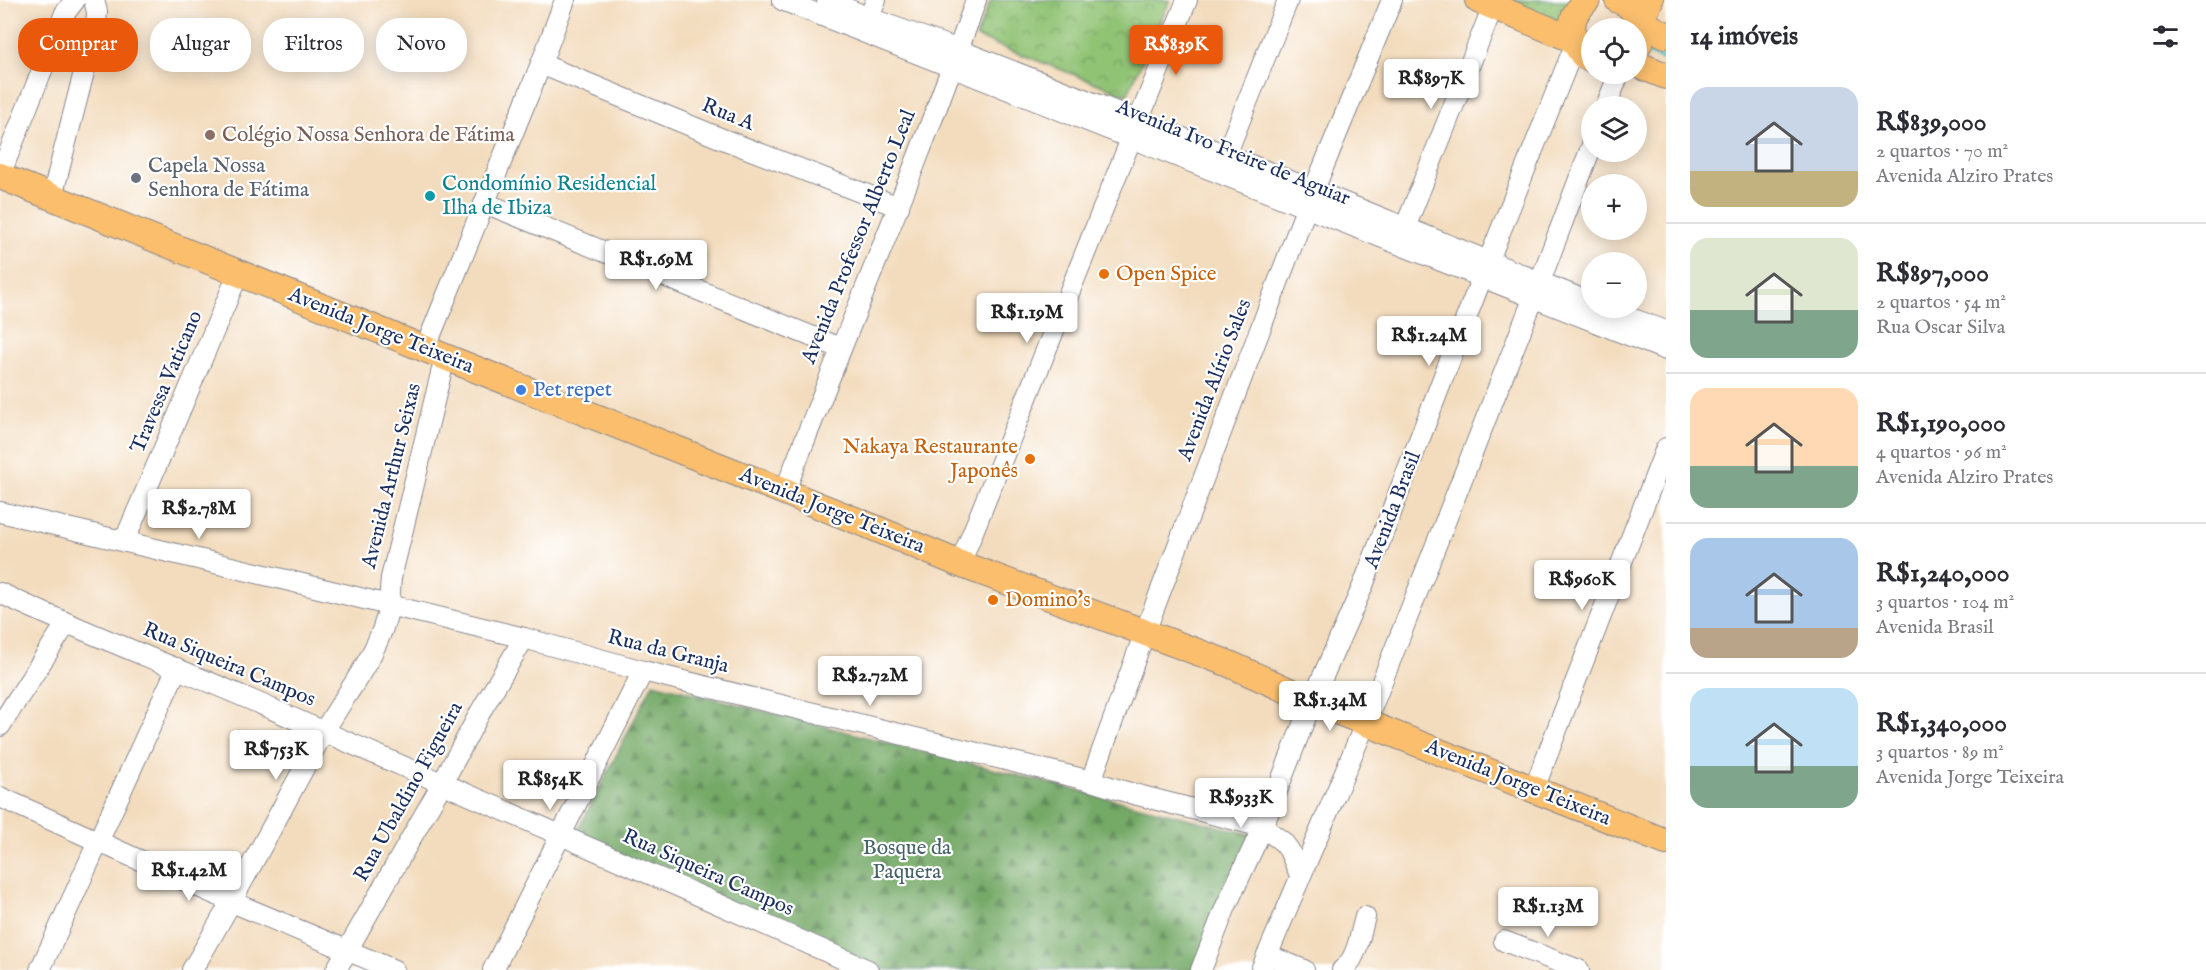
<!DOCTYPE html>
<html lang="pt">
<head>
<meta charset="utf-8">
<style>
	:root { --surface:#fff; --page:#f2f2f3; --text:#2b2b33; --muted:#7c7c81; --line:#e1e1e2; --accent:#ea580c }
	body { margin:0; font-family:"IM FELL English",serif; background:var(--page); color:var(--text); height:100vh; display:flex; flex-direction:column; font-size:22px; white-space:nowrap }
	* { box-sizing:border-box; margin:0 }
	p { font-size:20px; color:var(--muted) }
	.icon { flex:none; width:33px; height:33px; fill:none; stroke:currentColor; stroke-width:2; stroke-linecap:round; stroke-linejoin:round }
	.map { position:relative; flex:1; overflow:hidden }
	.sheet { display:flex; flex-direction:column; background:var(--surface); width:540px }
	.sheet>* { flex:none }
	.banner { position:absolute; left:18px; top:18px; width:570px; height:54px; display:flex; gap:12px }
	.buttons { position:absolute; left:1581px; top:18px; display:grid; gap:12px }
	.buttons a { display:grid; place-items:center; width:66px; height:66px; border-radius:50%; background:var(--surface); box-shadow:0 3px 15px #0003; font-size:30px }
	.price { position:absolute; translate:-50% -51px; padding:0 14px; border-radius:6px; background:#fff; color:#222; font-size:20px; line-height:39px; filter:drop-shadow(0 2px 3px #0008) }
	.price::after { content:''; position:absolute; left:50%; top:36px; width:18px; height:14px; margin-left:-9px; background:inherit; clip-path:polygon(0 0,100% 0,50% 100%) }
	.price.selected { background:var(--accent); color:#fff }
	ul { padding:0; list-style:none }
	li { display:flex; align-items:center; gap:18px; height:150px; padding:0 24px }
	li+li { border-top:2px solid var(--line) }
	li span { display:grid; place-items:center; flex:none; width:168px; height:120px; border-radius:18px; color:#555 }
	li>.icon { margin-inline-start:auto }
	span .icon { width:72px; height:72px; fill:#fffc; stroke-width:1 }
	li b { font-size:26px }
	h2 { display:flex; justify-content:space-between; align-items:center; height:72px; padding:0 24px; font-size:26px }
	.pill { padding:0 21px; border-radius:24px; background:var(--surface); box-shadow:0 3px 15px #0003; font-size:21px; line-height:54px }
	.pill.selected { background:var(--accent); color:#fff }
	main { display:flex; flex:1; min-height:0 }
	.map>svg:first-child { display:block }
</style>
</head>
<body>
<main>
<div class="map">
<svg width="1666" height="970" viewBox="0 0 1666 970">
	<defs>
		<pattern id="grass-dots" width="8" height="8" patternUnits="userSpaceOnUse" patternTransform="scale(1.5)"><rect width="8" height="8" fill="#91c374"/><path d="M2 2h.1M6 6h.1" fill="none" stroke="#769f62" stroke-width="1.8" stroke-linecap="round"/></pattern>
		<pattern id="forest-firs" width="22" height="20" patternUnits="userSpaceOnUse" patternTransform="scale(1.5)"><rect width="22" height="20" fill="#74a966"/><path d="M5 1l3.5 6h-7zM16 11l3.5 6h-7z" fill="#5e8a57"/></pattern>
		<pattern id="park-crowns" width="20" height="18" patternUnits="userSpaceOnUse" patternTransform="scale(1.5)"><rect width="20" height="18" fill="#91c374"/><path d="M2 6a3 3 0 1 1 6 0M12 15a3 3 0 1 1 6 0" fill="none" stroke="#769f62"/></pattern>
	</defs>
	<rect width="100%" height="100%" fill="#fff"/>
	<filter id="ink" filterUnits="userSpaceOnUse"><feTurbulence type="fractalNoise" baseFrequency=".0167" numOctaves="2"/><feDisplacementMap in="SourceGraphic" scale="12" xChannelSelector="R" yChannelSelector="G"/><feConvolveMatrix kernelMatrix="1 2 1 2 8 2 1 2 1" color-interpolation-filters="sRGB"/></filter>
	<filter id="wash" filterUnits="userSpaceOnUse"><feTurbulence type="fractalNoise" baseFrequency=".008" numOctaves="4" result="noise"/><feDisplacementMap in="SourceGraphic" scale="24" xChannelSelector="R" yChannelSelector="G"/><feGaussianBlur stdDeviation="1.35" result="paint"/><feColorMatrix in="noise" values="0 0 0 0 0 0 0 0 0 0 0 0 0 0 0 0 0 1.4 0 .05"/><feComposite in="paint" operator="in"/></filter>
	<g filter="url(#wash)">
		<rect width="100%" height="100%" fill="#f3dcbd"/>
		<polygon fill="url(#grass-dots)" stroke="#567969" stroke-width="1.5" points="1469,0 1587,0 1572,41"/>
		<polygon fill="url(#forest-firs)" stroke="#486c62" stroke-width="1.5" points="653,683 1250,834 1199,970 886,970 576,834"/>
		<polygon fill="url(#park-crowns)" stroke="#567969" stroke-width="1.5" points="991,0 1170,0 1127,95 976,37"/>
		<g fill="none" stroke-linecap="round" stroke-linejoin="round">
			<polyline stroke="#51bfc8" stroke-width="4.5" points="1649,54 1666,60"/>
		</g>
	</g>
	<g filter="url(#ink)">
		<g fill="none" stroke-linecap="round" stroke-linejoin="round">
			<g stroke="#87868e" stroke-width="22">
				<g id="minor">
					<polyline points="782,0 1666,350"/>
					<polyline points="827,0 869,18 959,50 1226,155 1592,303"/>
					<polyline points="869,18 876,0"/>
					<polyline points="541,64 720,138 899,207"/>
					<polyline points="1606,106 1619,74"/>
					<polyline points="1226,155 1288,0"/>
					<polyline points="0,175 65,13 75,0"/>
					<polyline points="52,197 96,25 97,12 94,0"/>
					<polyline points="485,203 840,348"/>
					<polyline points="1405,228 1493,6"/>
					<polyline points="1603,308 1666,331"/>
					<polyline points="425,349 541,64 565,0"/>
					<path d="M 785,491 C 848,327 918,166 976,0"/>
					<polyline points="0,512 282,579 524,638 643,671 1091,781 1130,793 1263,827 1283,842 1289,850 1300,875"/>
					<polyline points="124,542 239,272"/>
					<polyline points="960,564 1187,0"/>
					<path d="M 0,593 C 82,632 166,663 249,699 C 456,789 662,879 868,970"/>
					<polyline points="0,726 66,624"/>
					<polyline points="1091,781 1145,632 1306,209 1392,0"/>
					<polyline points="1534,789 1666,448"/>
					<polyline points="0,797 232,902 394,970"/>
					<polyline points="1504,941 1579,970"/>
					<polyline points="1267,955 1304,970"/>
					<polyline points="40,970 177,668"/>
					<path d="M 192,970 C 238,893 279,813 322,735 C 345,693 380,654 389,606 C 390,597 390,587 391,578 L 445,357"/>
					<polyline points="336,970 443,782 482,709 524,638"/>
					<polyline points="493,970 643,671"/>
					<polyline points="1201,970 1226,906 1263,827 1312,701 1362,588 1482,277 1575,45"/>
					<polyline points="1261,970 1366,722 1534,297 1592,145"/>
					<path d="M 1342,970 C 1357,960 1360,934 1365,917"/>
				</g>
			</g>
			<g stroke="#87868e" stroke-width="28">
				<g id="major">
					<polyline points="1478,0 1572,39 1583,55 1592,59"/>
					<polyline points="1618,0 1627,4 1642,21"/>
					<polyline points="1642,23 1666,35"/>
					<path d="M 1572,39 C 1572,19 1572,15 1587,0"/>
					<polyline points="1636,50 1642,37 1642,21 1650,0"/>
					<polyline points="1636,64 1666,76"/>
					<polyline points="0,176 445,357 870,526 960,564 1227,663 1316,703 1666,842"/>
				</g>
			</g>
			<use href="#minor" stroke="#fff" stroke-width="20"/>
			<use href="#major" stroke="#fabe6d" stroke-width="26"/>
		</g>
	</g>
	<circle fill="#8d6e63" stroke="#fff" stroke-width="2" cx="210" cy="135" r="6"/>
	<circle fill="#6b7280" stroke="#fff" stroke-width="2" cx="136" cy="178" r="6"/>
	<circle fill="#0f9aa8" stroke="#fff" stroke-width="2" cx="430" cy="196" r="6"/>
	<g fill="#e8710a" stroke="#fff" stroke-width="2">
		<circle cx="1104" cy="274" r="6"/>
		<circle cx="1030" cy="459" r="6"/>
		<circle cx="993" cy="600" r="6"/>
	</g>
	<circle fill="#3f7fe0" stroke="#fff" stroke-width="2" cx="521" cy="390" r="6"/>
	<g text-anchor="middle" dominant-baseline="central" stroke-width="4.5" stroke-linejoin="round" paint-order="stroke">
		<g font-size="21" fill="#1b2f5e" stroke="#fff">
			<text transform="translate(728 115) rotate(22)">Rua A</text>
			<text transform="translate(1233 153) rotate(22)">Avenida Ivo Freire de Aguiar</text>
			<text transform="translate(859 237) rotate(-68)">Avenida Professor Alberto Leal</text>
			<text transform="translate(381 331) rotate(22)">Avenida Jorge Teixeira</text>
			<text transform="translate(1215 380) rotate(-69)">Avenida Alírio Sales</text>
			<text transform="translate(167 382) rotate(-67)">Travessa Vaticano</text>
			<text transform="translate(392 476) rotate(-76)">Avenida Arthur Seixas</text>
			<text transform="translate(1393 510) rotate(-69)">Avenida Brasil</text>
			<text transform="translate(832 511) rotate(22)">Avenida Jorge Teixeira</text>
			<text transform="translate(668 652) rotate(14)">Rua da Granja</text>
			<text transform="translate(229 665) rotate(23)">Rua Siqueira Campos</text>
			<text transform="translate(1518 783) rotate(22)">Avenida Jorge Teixeira</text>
			<text transform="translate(409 792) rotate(-61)">Rua Ubaldino Figueira</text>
			<text transform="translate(708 873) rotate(24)">Rua Siqueira Campos</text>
		</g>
		<g font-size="21" fill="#785e54" stroke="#fff" text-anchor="start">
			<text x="222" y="135">Colégio Nossa Senhora de Fátima</text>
		</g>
		<g font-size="21" fill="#5b616d" stroke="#fff" text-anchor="start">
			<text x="148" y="166">Capela Nossa<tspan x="148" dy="24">Senhora de Fátima</tspan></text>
		</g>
		<g font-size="21" fill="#0d838f" stroke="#fff" text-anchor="start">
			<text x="442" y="184">Condomínio Residencial<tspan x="442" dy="24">Ilha de Ibiza</tspan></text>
		</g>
		<g font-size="21" fill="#c56008" stroke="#fff" text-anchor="start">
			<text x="1116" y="274">Open Spice</text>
			<text x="1018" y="447" text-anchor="end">Nakaya Restaurante<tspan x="1018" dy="24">Japonês</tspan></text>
			<text x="1005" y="600">Domino's</text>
		</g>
		<g font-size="21" fill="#366cbe" stroke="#fff" text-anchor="start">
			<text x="533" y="390">Pet repet</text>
		</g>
		<g font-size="21" fill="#446366" stroke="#fff">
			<text x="907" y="848">Bosque da<tspan x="907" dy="24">Paquera</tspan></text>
		</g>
	</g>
</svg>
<div class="buttons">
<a><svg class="icon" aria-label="locate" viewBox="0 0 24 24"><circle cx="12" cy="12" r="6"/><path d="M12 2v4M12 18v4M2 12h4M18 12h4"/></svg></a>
<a><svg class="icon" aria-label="layers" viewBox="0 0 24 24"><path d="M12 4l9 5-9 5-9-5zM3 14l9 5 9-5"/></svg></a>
<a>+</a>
<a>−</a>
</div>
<b class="price selected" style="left:1176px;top:76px">R$839K</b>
<b class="price" style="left:1431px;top:110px">R$897K</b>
<b class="price" style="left:656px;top:291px">R$1.69M</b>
<b class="price" style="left:1027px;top:344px">R$1.19M</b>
<b class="price" style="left:1429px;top:367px">R$1.24M</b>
<b class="price" style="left:199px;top:540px">R$2.78M</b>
<b class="price" style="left:1582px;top:611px">R$960K</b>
<b class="price" style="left:870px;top:707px">R$2.72M</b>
<b class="price" style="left:1330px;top:732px">R$1.34M</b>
<b class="price" style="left:276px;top:781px">R$753K</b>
<b class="price" style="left:550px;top:811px">R$854K</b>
<b class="price" style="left:1241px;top:829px">R$933K</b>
<b class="price" style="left:189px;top:902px">R$1.42M</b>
<b class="price" style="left:1548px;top:938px">R$1.13M</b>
<div class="banner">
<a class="pill selected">Comprar</a>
<a class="pill">Alugar</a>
<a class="pill">Filtros</a>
<a class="pill">Novo</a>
</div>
</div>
<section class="sheet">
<h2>14 imóveis<svg class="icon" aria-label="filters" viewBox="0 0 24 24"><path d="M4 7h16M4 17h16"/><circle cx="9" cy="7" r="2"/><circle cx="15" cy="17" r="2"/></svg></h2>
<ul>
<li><span style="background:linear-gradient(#c9d6e8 70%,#c2b280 0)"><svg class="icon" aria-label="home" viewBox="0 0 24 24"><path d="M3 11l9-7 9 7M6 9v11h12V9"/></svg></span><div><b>R$839,000</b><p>2 quartos · 70 m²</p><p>Avenida Alziro Prates</p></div></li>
<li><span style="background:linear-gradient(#dfe7d0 60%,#7fa58c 0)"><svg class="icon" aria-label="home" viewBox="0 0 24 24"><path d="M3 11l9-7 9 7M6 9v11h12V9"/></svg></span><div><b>R$897,000</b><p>2 quartos · 54 m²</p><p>Rua Oscar Silva</p></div></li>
<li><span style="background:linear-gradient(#ffd9b3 65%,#7fa58c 0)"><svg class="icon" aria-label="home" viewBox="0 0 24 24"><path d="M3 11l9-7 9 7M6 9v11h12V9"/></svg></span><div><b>R$1,190,000</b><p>4 quartos · 96 m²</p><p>Avenida Alziro Prates</p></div></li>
<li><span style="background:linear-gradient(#a9c7e8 75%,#b9a48a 0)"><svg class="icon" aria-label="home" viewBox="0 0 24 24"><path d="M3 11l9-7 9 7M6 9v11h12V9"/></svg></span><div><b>R$1,240,000</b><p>3 quartos · 104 m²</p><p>Avenida Brasil</p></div></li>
<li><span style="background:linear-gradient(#bfe0f5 65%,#7fa58c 0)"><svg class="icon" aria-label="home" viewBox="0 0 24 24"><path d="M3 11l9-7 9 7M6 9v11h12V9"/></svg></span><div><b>R$1,340,000</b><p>3 quartos · 89 m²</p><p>Avenida Jorge Teixeira</p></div></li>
</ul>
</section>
</main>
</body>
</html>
